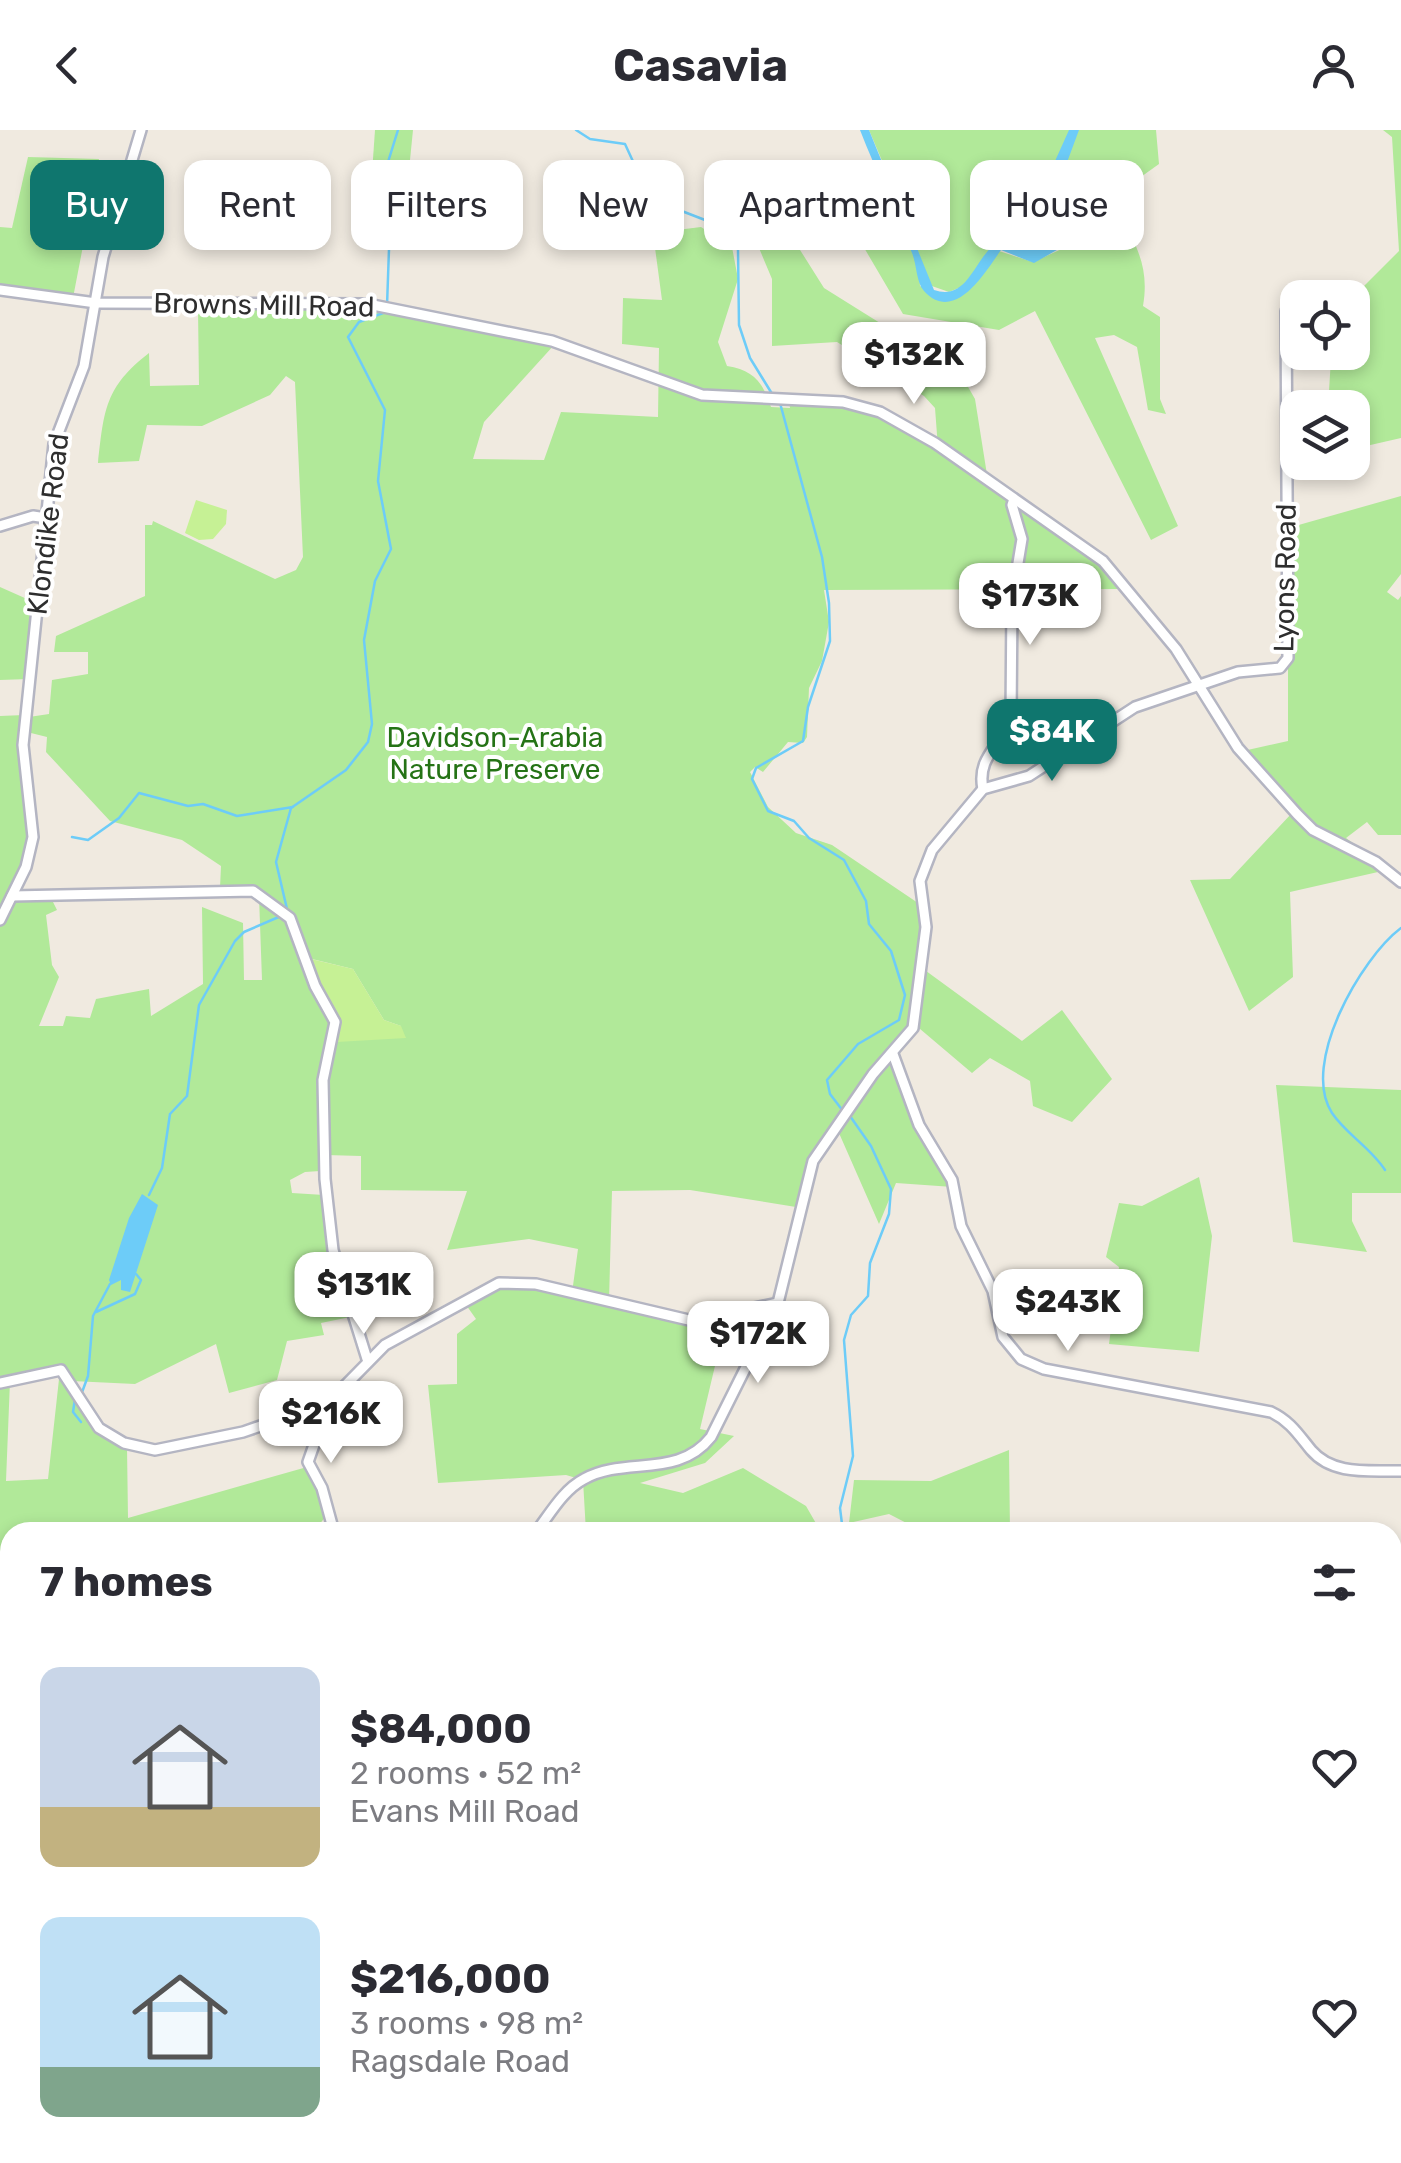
<!DOCTYPE html>
<html lang="en">
<head>
<meta charset="utf-8">
<style>
	:root { --surface:#fff; --page:#f2f2f3; --text:#2b2b33; --muted:#7c7c81; --accent:#0f766e }
	body { margin:0; font-family:Rubik,sans-serif; background:var(--page); color:var(--text); height:100vh; display:flex; flex-direction:column; font-size:38px; white-space:nowrap }
	* { box-sizing:border-box; margin:0 }
	p { font-size:32px; color:var(--muted) }
	.icon { flex:none; width:55px; height:55px; fill:none; stroke:currentColor; stroke-width:2; stroke-linecap:round; stroke-linejoin:round }
	.map { position:relative; flex:1; overflow:hidden }
	.side { position:absolute; left:0px; top:1392px; width:1402px; height:642px; display:flex; flex-direction:column; background:var(--surface); border-radius:30px 30px 0 0; box-shadow:0 5px 15px #0003 }
	.side>* { flex:none }
	.top-card { position:absolute; left:30px; top:30px; width:1342px; height:90px; display:flex; gap:20px }
	.tools { position:absolute; left:1280px; top:150px; display:grid; gap:20px }
	.tools a { display:grid; place-items:center; width:90px; height:90px; border-radius:20px; background:var(--surface); box-shadow:0 5px 15px #0003; font-size:50px }
	.price { position:absolute; translate:-50% -85px; padding:0 22px; border-radius:20px; background:#fff; color:#222; font-size:32px; line-height:65px; filter:drop-shadow(0 2px 5px #0008) }
	.price::after { content:''; position:absolute; left:50%; top:60px; width:30px; height:22px; margin-left:-15px; background:inherit; clip-path:polygon(0 0,100% 0,50% 100%) }
	.price.active { background:var(--accent); color:#fff }
	ul { padding:0; list-style:none }
	li { display:flex; align-items:center; gap:30px; height:250px; padding:0 40px }
	li span { display:grid; place-items:center; flex:none; width:280px; height:200px; border-radius:20px; color:#555 }
	li>.icon { margin-inline-start:auto }
	span .icon { width:120px; height:120px; fill:#fffc; stroke-width:1 }
	li b { font-size:42px }
	h2 { display:flex; justify-content:space-between; align-items:center; height:120px; padding:0 40px; font-size:42px }
	.pill { padding:0 35px; border-radius:20px; background:var(--surface); box-shadow:0 5px 15px #0003; font-size:35px; line-height:90px }
	.pill.active { background:var(--accent); color:#fff }
	header { display:flex; justify-content:space-between; align-items:center; height:130px; padding:0 40px; background:var(--surface); font-size:45px; font-weight:700 }
	.map>svg:first-child { display:block }
</style>
</head>
<body>
<header><svg class="icon" aria-label="back" viewBox="0 0 24 24"><path d="M15 5l-7 7 7 7"/></svg>Casavia<svg class="icon" aria-label="person" viewBox="0 0 24 24"><circle cx="12" cy="8" r="4"/><path d="M4 21q1-7 8-7t8 7"/></svg></header>
<div class="map">
<svg width="1401" height="2033" viewBox="0 0 1401 2033">
	<rect width="100%" height="100%" fill="#f0eae0"/>
	<g fill="#b1e999" fill-rule="evenodd">
		<polygon points="375,0 413,0 409,40 394,95 369,86"/>
		<path d="M 869,0 L 1156,0 L 1159,34 L 1138,49 L 1123,90 C 1139,120 1149,141 1143,176 L 1160,187 L 1160,269 L 1166,284 L 1148,280 L 1137,217 L 1114,205 L 1095,208 L 1178,396 L 1151,410 L 1035,181 L 999,200 L 903,184 L 856,104 L 901,89 L 916,111 ZM 1019,109 L 1038,116 L 1058,109 L 1066,117 L 1033,132 L 999,121 L 950,169 L 920,156 L 918,123 L 929,155 L 949,162 L 961,157 L 1007,110 Z"/>
		<polygon points="1383,0 1401,0 1401,308 1353,319 1352,278 1328,278 1331,228 1337,223 1352,222 1353,209 1365,198 1352,168 1399,121 1392,7"/>
		<polygon points="28,27 99,29 93,63 74,65 76,89 88,90 72,173 0,161 0,97 12,98"/>
		<path d="M 773,77 L 824,158 L 960,243 L 975,269 L 988,351 L 1068,404 L 1128,459 L 824,460 L 829,492 L 822,531 L 809,558 L 807,607 L 803,613 L 788,612 L 763,642 L 755,637 L 750,642 L 768,677 L 796,703 L 832,715 L 918,773 L 922,838 L 1022,911 L 1062,880 L 1112,949 L 1072,992 L 1033,976 L 1030,951 L 990,928 L 972,943 L 913,893 L 889,923 L 953,1057 L 896,1053 L 879,1094 L 835,994 L 796,1077 L 690,1060 L 612,1061 L 609,1171 L 724,1198 L 700,1299 L 734,1306 L 705,1333 L 640,1353 L 683,1363 L 743,1338 L 806,1376 L 821,1402 L 586,1402 L 583,1350 L 566,1345 L 438,1353 L 428,1255 L 457,1254 L 457,1204 L 476,1189 L 464,1172 L 498,1152 L 572,1163 L 578,1119 L 529,1109 L 447,1120 L 467,1061 L 361,1060 L 361,1026 L 326,1025 L 320,1041 L 305,1042 L 290,1050 L 292,1063 L 324,1065 L 350,1187 L 321,1193 L 324,1205 L 287,1211 L 277,1250 L 229,1263 L 216,1214 L 135,1254 L 72,1251 L 96,1296 L 127,1317 L 128,1388 L 307,1337 L 327,1385 L 313,1402 L 10,1402 L 10,1859 L 0,1796 L 0,586 L 24,585 L 31,716 L 9,777 L 16,770 L 51,768 L 57,780 L 46,785 L 52,835 L 59,847 L 39,896 L 63,896 L 66,886 L 90,888 L 96,869 L 149,859 L 151,886 L 203,854 L 202,777 L 243,793 L 244,850 L 262,850 L 259,766 L 220,758 L 221,736 L 182,710 L 110,691 L 46,622 L 47,607 L 31,603 L 29,587 L 49,584 L 52,550 L 88,544 L 88,522 L 54,522 L 56,506 L 145,466 L 145,395 L 152,395 L 153,391 L 275,449 L 296,440 L 303,427 L 295,252 L 286,246 L 270,265 L 202,296 L 147,295 L 139,331 L 98,333 C 104,280 105,257 149,223 L 150,256 L 199,255 L 198,180 L 383,177 L 555,214 L 484,292 L 473,329 L 544,330 L 561,282 L 658,287 L 659,218 L 622,214 L 623,168 L 662,170 L 653,103 L 701,97 L 732,117 L 738,149 L 718,212 L 727,236 C 753,240 763,252 771,277 L 790,278 L 789,272 C 857,274 879,285 938,318 L 935,278 L 924,266 L 837,212 L 772,216 L 772,149 L 746,87 ZM 308,828 L 353,839 L 384,890 L 401,896 L 333,884 ZM 60,1240 L 48,1349 L 6,1351 L 10,1251 Z"/>
		<polygon points="1401,366 1401,444 1387,462 1398,470 1401,466 1401,705 1378,705 1367,692 1346,708 1378,732 1378,742 1290,762 1293,847 1249,881 1190,750 1230,749 1292,683 1243,621 1288,611 1288,398"/>
		<polygon points="0,457 36,473 29,549 0,550"/>
		<polygon points="1276,955 1401,960 1401,1063 1352,1063 1352,1091 1367,1122 1293,1112"/>
		<polygon points="1199,1047 1212,1106 1199,1222 1109,1214 1119,1137 1106,1127 1119,1073 1142,1076"/>
		<polygon points="1009,1320 1010,1402 924,1402 889,1384 849,1393 854,1350 931,1351"/>
	</g>
	<g fill="#c6f195">
		<polygon points="196,370 227,380 226,394 213,409 199,410 185,403"/>
		<polygon points="307,828 353,839 384,890 401,896 406,908 337,912 336,894"/>
	</g>
	<g fill="#6dccf8">
		<path d="M 860,0 L 869,0 L 934,160 C 967,171 973,132 994,115 C 1013,100 1034,122 1056,112 L 1044,71 L 1051,40 L 1069,0 L 1079,0 L 1056,62 L 1056,75 L 1071,112 L 1034,133 L 1001,120 C 986,141 955,195 924,161 C 916,152 917,135 912,123 C 896,82 876,41 860,0 Z"/>
		<polygon points="142,1064 158,1075 130,1162 121,1160 121,1150 111,1155 109,1150 129,1088"/>
	</g>
	<g fill="none" stroke-linecap="round" stroke-linejoin="round">
		<g stroke="#6dccf8" stroke-width="2.5">
			<polyline points="576,0 590,9 625,14 642,51 664,64 674,78 705,90 738,119 739,195 750,228 774,267"/>
			<polyline points="387,176 389,119 379,61 398,0"/>
			<polyline points="780,273 822,427 829,473 830,511 808,577 803,611 756,638 752,649 768,681 794,691 809,708 844,730 866,771 869,794 891,821 905,865 899,890 858,914 827,950 830,964 843,981"/>
			<polyline points="72,707 88,710 119,688 139,663 188,676 203,674 237,686 293,677"/>
			<polyline points="287,779 276,732 291,678 346,640 368,612 372,594 364,510 375,451 391,419 378,351 385,280 348,207 359,192 383,183"/>
			<path d="M 1385,1040 C 1371,1018 1346,1004 1332,983 C 1300,934 1361,828 1401,798"/>
			<polyline points="149,1065 162,1038 170,984 187,966 199,875 235,811 244,802 281,786"/>
			<polyline points="96,1182 135,1164 141,1150 136,1144"/>
			<polyline points="81,1265 88,1246 93,1186 110,1154"/>
			<polyline points="75,1269 73,1282 81,1292"/>
			<polyline points="843,1402 840,1378 853,1326 844,1210 851,1185 868,1166 870,1133 889,1084 891,1059 871,1016 850,986"/>
			<polyline points="811,2025 814,2033"/>
			<polyline points="533,2033 536,2025"/>
		</g>
		<g stroke="#b4b5c2" stroke-width="14">
			<g id="secondary">
				<polyline points="0,160 96,173 368,174 552,211 702,265 843,272 880,282 935,313 1103,431 1176,519 1238,618 1297,684 1313,700 1376,732 1401,752"/>
				<polyline points="0,396 33,386 46,388"/>
				<path d="M 983,659 C 976,626 1003,615 1011,587 L 1012,469 L 1022,409 L 1012,375 L 1014,369"/>
				<polyline points="12,766 253,761 290,788 315,856 335,892 323,950 325,1049 333,1120 367,1229"/>
				<polyline points="0,790 26,737 33,707 23,615 54,314 84,236 103,127 141,0"/>
				<path d="M 893,924 L 919,995 L 952,1050 L 961,1096 L 993,1161 L 1003,1207 L 1021,1229 L 1044,1239 L 1271,1282 C 1290,1291 1298,1304 1311,1320 C 1333,1346 1370,1340 1401,1341"/>
				<polyline points="0,1253 61,1240 99,1298 124,1313 155,1320 243,1302 329,1272 385,1215 499,1153 536,1154 693,1191 778,1173"/>
				<polyline points="329,1272 308,1332 322,1358 334,1402"/>
				<path d="M 536,1402 C 550,1384 563,1360 584,1349 C 625,1326 678,1349 711,1307 L 778,1173 L 813,1031 L 873,944 L 913,898 L 926,797 L 920,751 L 932,720 L 983,659 L 1029,646 L 1135,577 L 1238,542 L 1280,538 L 1288,528 L 1286,181"/>
				<polyline points="1392,1727 1401,1726"/>
				<polyline points="471,2025 473,2033"/>
				<polyline points="110,2033 117,2025"/>
				<polyline points="289,2033 293,2025"/>
				<polyline points="369,2033 371,2025"/>
			</g>
		</g>
		<use href="#secondary" stroke="#fff" stroke-width="9"/>
	</g>
	<g text-anchor="middle" dominant-baseline="central" stroke-width="8" stroke-linejoin="round" paint-order="stroke">
		<g font-size="28" fill="#2e2e2e" stroke="#fff">
			<text transform="translate(264 175) rotate(1)">Browns Mill Road</text>
			<text transform="translate(48 394) rotate(-83)">Klondike Road</text>
			<text transform="translate(1285 448) rotate(-89)">Lyons Road</text>
		</g>
		<g font-size="28" fill="#257316" stroke="#fff">
			<text x="495" y="607">Davidson-Arabia<tspan x="495" dy="32">Nature Preserve</tspan></text>
		</g>
	</g>
</svg>
<div class="tools">
<a><svg class="icon" aria-label="locate" viewBox="0 0 24 24"><circle cx="12" cy="12" r="6"/><path d="M12 2v4M12 18v4M2 12h4M18 12h4"/></svg></a>
<a><svg class="icon" aria-label="layers" viewBox="0 0 24 24"><path d="M12 4l9 5-9 5-9-5zM3 14l9 5 9-5"/></svg></a>
</div>
<b class="price" style="left:914px;top:277px">$132K</b>
<b class="price" style="left:1030px;top:518px">$173K</b>
<b class="price active" style="left:1052px;top:654px">$84K</b>
<b class="price" style="left:364px;top:1207px">$131K</b>
<b class="price" style="left:1068px;top:1224px">$243K</b>
<b class="price" style="left:758px;top:1256px">$172K</b>
<b class="price" style="left:331px;top:1336px">$216K</b>
<div class="top-card">
<a class="pill active">Buy</a>
<a class="pill">Rent</a>
<a class="pill">Filters</a>
<a class="pill">New</a>
<a class="pill">Apartment</a>
<a class="pill">House</a>
</div>
<section class="side">
<h2>7 homes<svg class="icon" aria-label="filters" viewBox="0 0 24 24"><path d="M4 7h16M4 17h16"/><circle cx="9" cy="7" r="2"/><circle cx="15" cy="17" r="2"/></svg></h2>
<ul>
<li><span style="background:linear-gradient(#c9d6e8 70%,#c2b280 0)"><svg class="icon" aria-label="home" viewBox="0 0 24 24"><path d="M3 11l9-7 9 7M6 9v11h12V9"/></svg></span><div><b>$84,000</b><p>2 rooms · 52 m²</p><p>Evans Mill Road</p></div><svg class="icon" aria-label="heart" viewBox="0 0 24 24"><path d="M12 20l-8-8c-3-5 5-10 8-4 3-6 11-1 8 4z"/></svg></li>
<li><span style="background:linear-gradient(#bfe0f5 75%,#7fa58c 0)"><svg class="icon" aria-label="home" viewBox="0 0 24 24"><path d="M3 11l9-7 9 7M6 9v11h12V9"/></svg></span><div><b>$216,000</b><p>3 rooms · 98 m²</p><p>Ragsdale Road</p></div><svg class="icon" aria-label="heart" viewBox="0 0 24 24"><path d="M12 20l-8-8c-3-5 5-10 8-4 3-6 11-1 8 4z"/></svg></li>
</ul>
</section>
</div>
</body>
</html>
